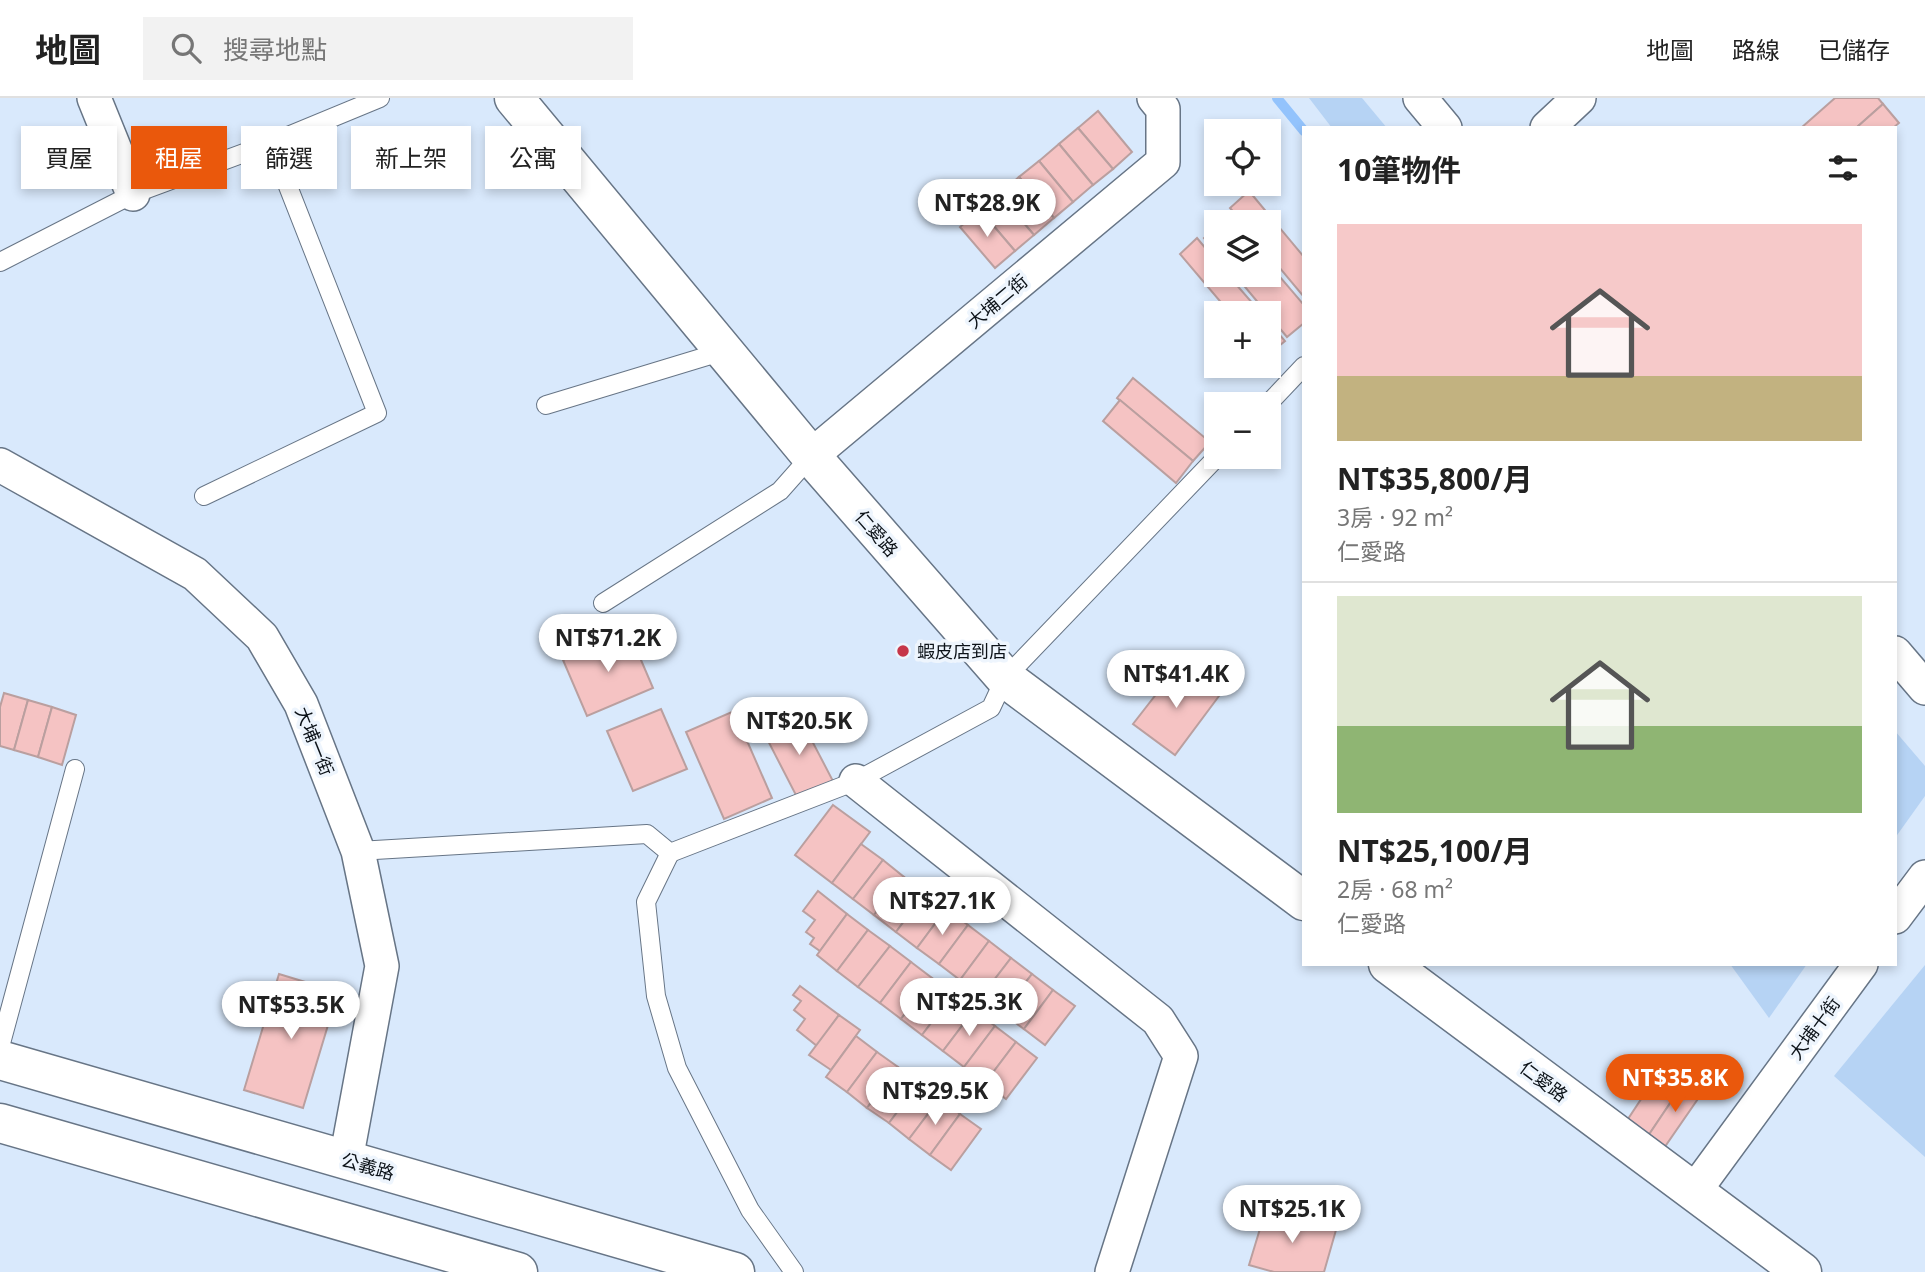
<!DOCTYPE html>
<html lang="zh-TW">
<head>
<meta charset="utf-8">
<style>
	:root { --surface:#fff; --page:#f2f2f2; --text:#222; --muted:#767676; --line:#e0e0e0; --accent:#ea580c }
	body { margin:0; font-family:"Noto Sans","Noto Sans TC",sans-serif; background:var(--page); color:var(--text); height:100vh; display:flex; flex-direction:column; font-size:26px; white-space:nowrap }
	* { box-sizing:border-box; margin:0 }
	p { font-size:23px; color:var(--muted) }
	.icon { flex:none; width:38px; height:38px; fill:none; stroke:currentColor; stroke-width:2; stroke-linecap:round; stroke-linejoin:round }
	.map { position:relative; flex:1; overflow:hidden }
	.drawer { position:absolute; left:1302px; top:28px; width:595px; height:840px; display:flex; flex-direction:column; background:var(--surface); border-radius:0px; box-shadow:0 4px 10px #0003 }
	.drawer>* { flex:none }
	.hud { position:absolute; left:21px; top:28px; width:665px; height:63px; display:flex; gap:14px }
	.controls { position:absolute; left:1204px; top:21px; display:grid; gap:14px }
	.controls a { display:grid; place-items:center; width:77px; height:77px; border-radius:0px; background:var(--surface); box-shadow:0 4px 10px #0003; font-size:35px }
	.price { position:absolute; translate:-50% -60px; padding:0 16px; border-radius:24px; background:#fff; color:#222; font-size:23px; line-height:46px; filter:drop-shadow(0 2px 4px #0008) }
	.price::after { content:''; position:absolute; left:50%; top:42px; width:21px; height:16px; margin-left:-10px; background:inherit; clip-path:polygon(0 0,100% 0,50% 100%) }
	.price.on { background:var(--accent); color:#fff }
	ul { padding:0; list-style:none }
	li { display:grid; align-content:center; gap:14px; height:371px; padding:0 35px }
	li+li { border-top:2px solid var(--line) }
	li span { display:grid; place-items:center; height:217px; border-radius:0px; color:#555 }
	li>.icon { margin-inline-start:auto }
	span .icon { width:126px; height:126px; fill:#fffc; stroke-width:1 }
	li b { font-size:30px }
	h2 { display:flex; justify-content:space-between; align-items:center; height:84px; padding:0 35px; font-size:30px }
	.chip { padding:0 24px; border-radius:0px; background:var(--surface); box-shadow:0 4px 10px #0003; font-size:24px; line-height:63px }
	.chip.on { background:var(--accent); color:#fff }
	header { display:flex; align-items:center; gap:42px; box-sizing:border-box; height:98px; padding:0 35px; background:var(--surface); border-bottom:2px solid var(--line) }
	header strong { font-size:33px }
	nav { display:flex; gap:38px; margin-inline-start:auto; font-size:24px }
	.search { width:490px; height:63px; background:var(--page); display:flex; align-items:center; gap:18px; box-sizing:border-box; padding:0 24px; border-radius:0px; color:var(--muted); font-size:26px }
	.map>svg:first-child { display:block }
</style>
</head>
<body>
<header>
<strong>地圖</strong>
<div class="search"><svg class="icon" aria-label="search" viewBox="0 0 24 24"><circle cx="10" cy="10" r="6"/><path d="M15 15l6 6"/></svg>搜尋地點</div>
<nav><a>地圖</a><a>路線</a><a>已儲存</a></nav>
</header>
<div class="map">
<svg width="1925" height="1174" viewBox="0 0 1925 1174">
	<rect width="100%" height="100%" fill="#d9e9fc"/>
	<g fill="#b6d3f4">
		<polygon points="1309,0 1362,0 1387,30 1332,30"/>
		<polygon points="1895,633 1925,668 1925,698 1895,740"/>
		<polygon points="1730,866 1807,866 1769,920"/>
		<polygon points="1925,867 1925,1059 1834,978"/>
	</g>
	<g fill="none" stroke-linecap="round" stroke-linejoin="round">
		<polyline stroke="#93c3fc" stroke-width="10" points="1277,0 1304,33"/>
	</g>
	<g fill="#f5c3c3" stroke="#ba9f9f" stroke-width="2">
		<polygon points="1835,0 1878,0 1883,6 1856,30 1801,30"/>
		<polygon points="1883,6 1899,25 1893,30 1856,30"/>
		<polygon points="1098,13 1132,54 1113,71 1078,30"/>
		<polygon points="1078,30 1113,71 1093,87 1059,46"/>
		<polygon points="1059,46 1093,87 1073,104 1039,63"/>
		<polygon points="1039,63 1073,104 1054,120 1019,79"/>
		<polygon points="1019,79 1054,120 1034,137 999,96"/>
		<polygon points="1249,93 1304,159 1304,199 1269,157 1269,124 1242,124 1230,110"/>
		<polygon points="999,96 1034,137 1015,153 980,112"/>
		<polygon points="980,112 1015,153 995,170 960,129"/>
		<polygon points="1216,129 1216,154 1204,140"/>
		<polygon points="1197,140 1216,163 1216,177 1228,177 1261,215 1230,215 1180,156"/>
		<polygon points="1269,166 1304,207 1304,225 1287,239 1235,177 1269,177"/>
		<polygon points="1269,224 1285,243 1269,256"/>
		<polygon points="1133,280 1210,344 1193,363 1117,300"/>
		<polygon points="1120,302 1193,363 1176,385 1103,323"/>
		<polygon points="629,534 653,590 587,618 563,562"/>
		<polygon points="1179,567 1219,598 1175,657 1133,626"/>
		<polygon points="4,595 28,602 14,652 0,648 0,609"/>
		<polygon points="28,602 52,609 38,659 14,652"/>
		<polygon points="52,609 76,617 62,667 38,659"/>
		<polygon points="661,611 687,671 633,693 607,633"/>
		<polygon points="734,613 772,700 724,721 686,634"/>
		<polygon points="798,616 834,685 799,703 763,633"/>
		<polygon points="833,707 870,734 832,785 795,757"/>
		<polygon points="861,746 883,762 853,801 832,785"/>
		<polygon points="883,762 904,779 874,817 853,801"/>
		<polygon points="904,779 925,795 896,834 874,817"/>
		<polygon points="818,793 847,816 820,853 810,846 814,840 806,834 815,822 803,813"/>
		<polygon points="925,795 946,811 917,850 896,834"/>
		<polygon points="946,811 968,827 939,866 917,850"/>
		<polygon points="847,816 868,832 837,873 817,857"/>
		<polygon points="968,827 989,843 960,882 939,866"/>
		<polygon points="868,832 890,848 858,889 837,873"/>
		<polygon points="989,843 1011,860 981,899 960,882"/>
		<polygon points="890,848 911,864 880,905 858,889"/>
		<polygon points="1011,860 1032,876 1002,915 981,899"/>
		<polygon points="911,864 932,880 901,921 880,905"/>
		<polygon points="279,876 338,894 303,1010 244,992"/>
		<polygon points="1032,876 1053,892 1024,931 1002,915"/>
		<polygon points="932,880 953,896 922,937 901,921"/>
		<polygon points="800,888 839,917 817,948 797,932 805,921 794,912 801,903 793,897"/>
		<polygon points="1053,892 1075,908 1045,947 1024,931"/>
		<polygon points="953,896 974,912 943,953 922,937"/>
		<polygon points="974,912 995,928 964,969 943,953"/>
		<polygon points="839,917 860,932 831,972 809,957"/>
		<polygon points="995,928 1016,944 985,985 964,969"/>
		<polygon points="856,938 877,954 847,994 826,979"/>
		<polygon points="1016,944 1037,960 1006,1001 985,985"/>
		<polygon points="877,954 898,969 867,1010 847,994"/>
		<polygon points="1663,968 1685,983 1648,1038 1626,1024"/>
		<polygon points="898,969 919,985 889,1025 867,1010"/>
		<polygon points="1685,983 1702,995 1664,1050 1648,1038"/>
		<polygon points="919,985 940,1000 909,1041 889,1025"/>
		<polygon points="940,1000 960,1016 930,1057 909,1041"/>
		<polygon points="960,1016 981,1031 951,1072 930,1057"/>
		<polygon points="1266,1111 1336,1132 1324,1174 1274,1174 1249,1167"/>
	</g>
	<g fill="none" stroke-linecap="round" stroke-linejoin="round">
		<g stroke="#677586" stroke-width="20">
			<g id="service">
				<polyline points="0,164 133,96 271,45 380,0"/>
				<polyline points="1268,306 1304,268"/>
				<polyline points="546,307 724,253"/>
				<polyline points="204,398 377,315 271,45"/>
				<polyline points="603,505 780,393 811,358"/>
				<polyline points="358,753 647,736 670,755 856,683 991,610 1005,580 1217,359"/>
				<polyline points="670,755 646,804 656,898 677,970 750,1112 794,1174"/>
				<polyline points="0,949 75,671"/>
			</g>
		</g>
		<g stroke="#677586" stroke-width="36">
			<g id="minor">
				<polyline points="94,0 133,96"/>
				<polyline points="1420,0 1445,30"/>
				<polyline points="1547,30 1579,0"/>
				<polyline points="811,358 1163,64 1163,11 1154,0"/>
				<polyline points="0,367 195,476 262,539 301,606 358,753 382,868 346,1062"/>
				<polyline points="1895,555 1925,590"/>
				<polyline points="856,683 1158,922 1181,958 1112,1174"/>
				<polyline points="1895,819 1925,779"/>
				<polyline points="1693,1095 1861,866"/>
			</g>
		</g>
		<g stroke="#677586" stroke-width="41">
			<g id="tertiary">
				<polyline points="514,0 811,358 1005,580 1304,803"/>
				<polyline points="1388,866 1802,1174"/>
			</g>
		</g>
		<g stroke="#677586" stroke-width="41">
			<g id="primary">
				<polyline points="0,962 735,1174"/>
				<polyline points="0,1025 518,1174"/>
			</g>
		</g>
		<use href="#service" stroke="#fff" stroke-width="18"/>
		<use href="#minor" stroke="#fff" stroke-width="33"/>
		<use href="#tertiary" stroke="#fff" stroke-width="38"/>
		<use href="#primary" stroke="#fff" stroke-width="38"/>
	</g>
	<circle fill="#c63649" stroke="#eef5fd" stroke-width="2.5" cx="903" cy="553" r="7"/>
	<g text-anchor="middle" dominant-baseline="central" stroke-width="7" stroke-linejoin="round" paint-order="stroke">
		<g font-size="18" fill="#0c1218" stroke="#eef5fd">
			<text transform="translate(997 203) rotate(-40)">大埔二街</text>
			<text transform="translate(877 435) rotate(49)">仁愛路</text>
			<text transform="translate(315 643) rotate(68)">大埔一街</text>
			<text transform="translate(1814 930) rotate(-54)">大埔十街</text>
			<text transform="translate(1544 983) rotate(37)">仁愛路</text>
			<text transform="translate(368 1068) rotate(16)">公義路</text>
		</g>
		<g font-size="18" fill="#0c1218" stroke="#eef5fd" text-anchor="start">
			<text x="917" y="553">蝦皮店到店</text>
		</g>
	</g>
</svg>
<div class="controls">
<a><svg class="icon" aria-label="locate" viewBox="0 0 24 24"><circle cx="12" cy="12" r="6"/><path d="M12 2v4M12 18v4M2 12h4M18 12h4"/></svg></a>
<a><svg class="icon" aria-label="layers" viewBox="0 0 24 24"><path d="M12 4l9 5-9 5-9-5zM3 14l9 5 9-5"/></svg></a>
<a>+</a>
<a>−</a>
</div>
<b class="price" style="left:987px;top:141px">NT$28.9K</b>
<b class="price" style="left:608px;top:576px">NT$71.2K</b>
<b class="price" style="left:1176px;top:612px">NT$41.4K</b>
<b class="price" style="left:799px;top:659px">NT$20.5K</b>
<b class="price" style="left:942px;top:839px">NT$27.1K</b>
<b class="price" style="left:969px;top:940px">NT$25.3K</b>
<b class="price" style="left:291px;top:943px">NT$53.5K</b>
<b class="price on" style="left:1675px;top:1016px">NT$35.8K</b>
<b class="price" style="left:935px;top:1029px">NT$29.5K</b>
<b class="price" style="left:1292px;top:1147px">NT$25.1K</b>
<div class="hud">
<a class="chip">買屋</a>
<a class="chip on">租屋</a>
<a class="chip">篩選</a>
<a class="chip">新上架</a>
<a class="chip">公寓</a>
</div>
<section class="drawer">
<h2>10筆物件<svg class="icon" aria-label="filters" viewBox="0 0 24 24"><path d="M4 7h16M4 17h16"/><circle cx="9" cy="7" r="2"/><circle cx="15" cy="17" r="2"/></svg></h2>
<ul>
<li><span style="background:linear-gradient(#f6c9c9 70%,#c2b280 0)"><svg class="icon" aria-label="home" viewBox="0 0 24 24"><path d="M3 11l9-7 9 7M6 9v11h12V9"/></svg></span><div><b>NT$35,800/月</b><p>3房 · 92 m²</p><p>仁愛路</p></div></li>
<li><span style="background:linear-gradient(#dfe7d0 60%,#8fb573 0)"><svg class="icon" aria-label="home" viewBox="0 0 24 24"><path d="M3 11l9-7 9 7M6 9v11h12V9"/></svg></span><div><b>NT$25,100/月</b><p>2房 · 68 m²</p><p>仁愛路</p></div></li>
</ul>
</section>
</div>
</body>
</html>
